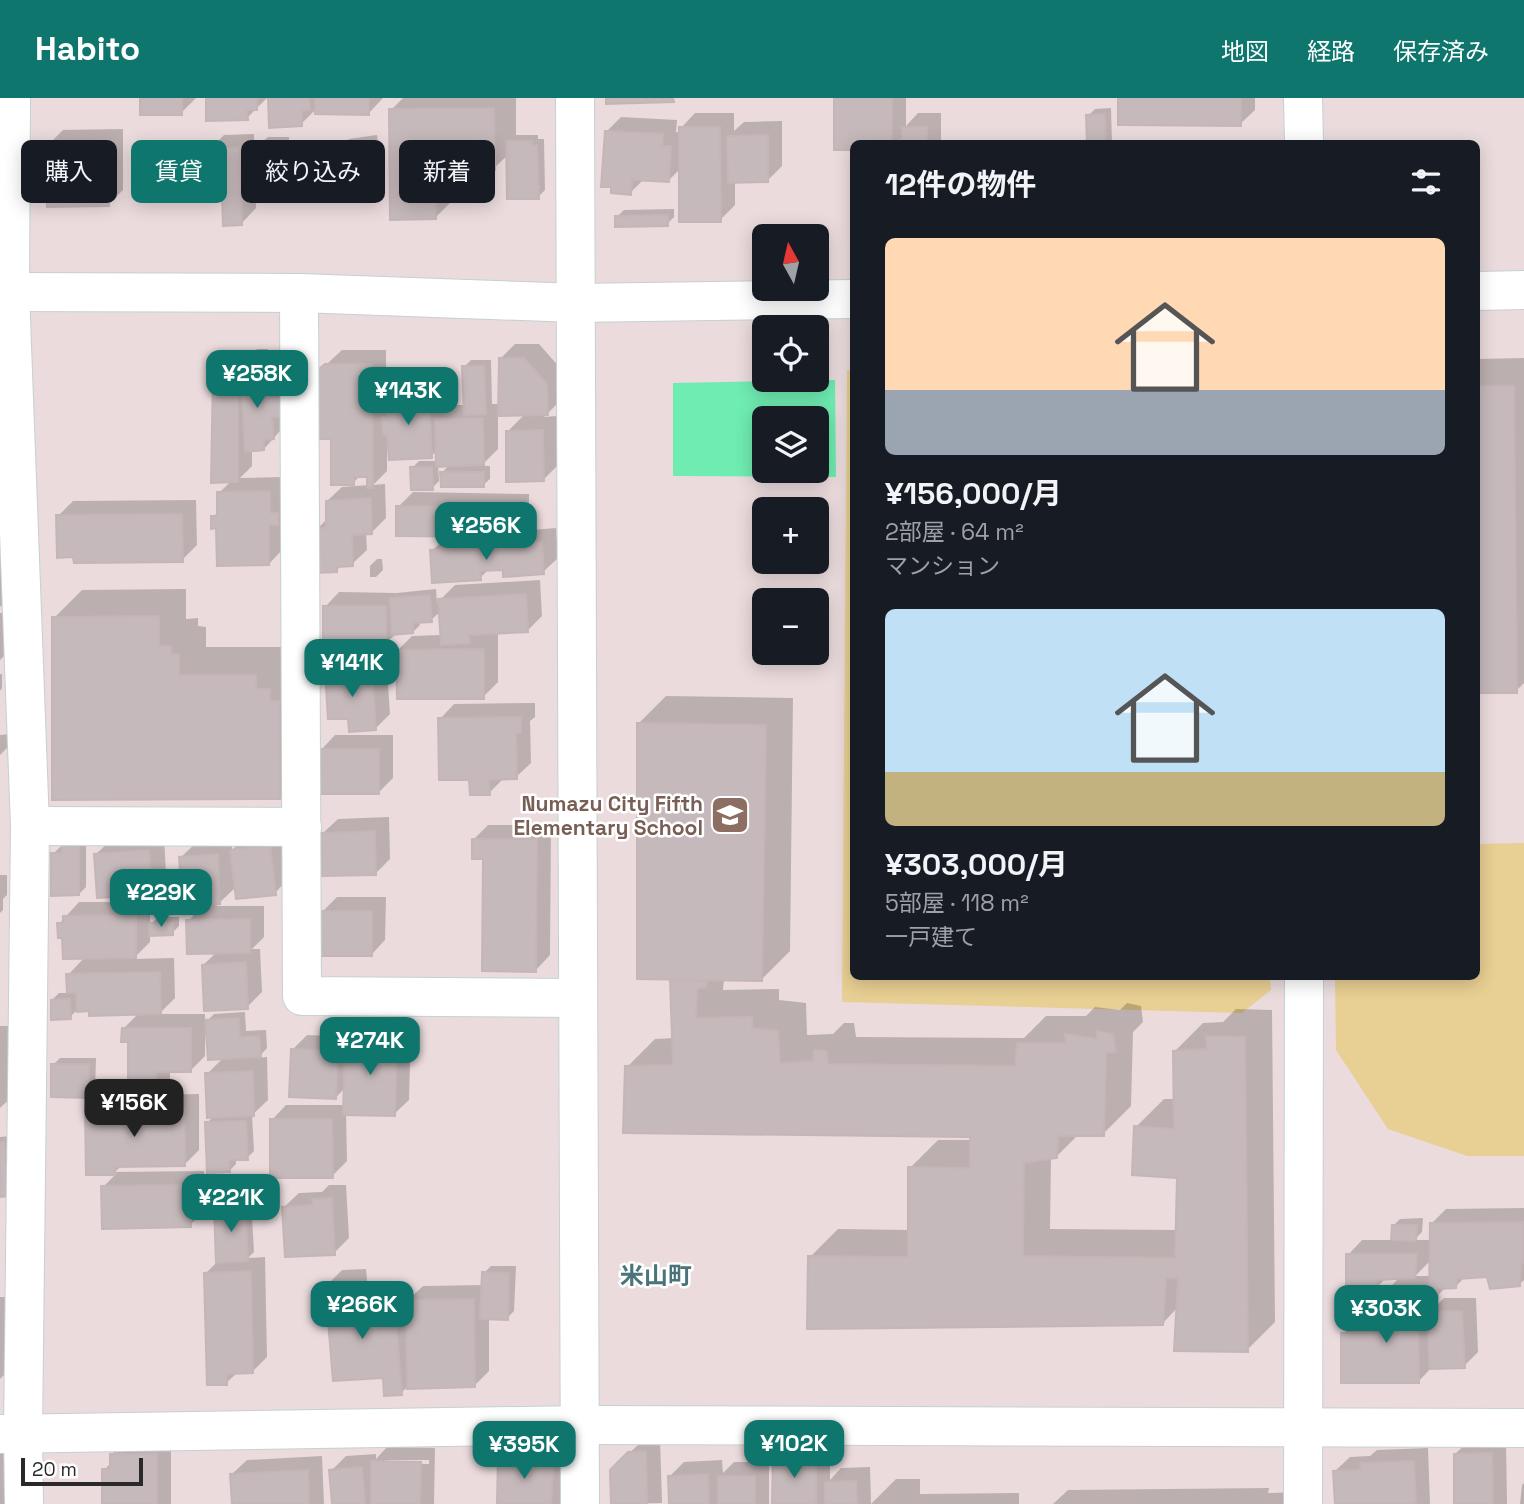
<!DOCTYPE html>
<html lang="ja">
<head>
<meta charset="utf-8">
<style>
	:root { --surface:#171b24; --page:#242831; --text:#f1f3f6; --muted:#9ea1a6; --accent:#0f766e }
	body { margin:0; font-family:"Space Grotesk","Noto Sans JP",sans-serif; background:var(--page); color:var(--text); height:100vh; display:flex; flex-direction:column; font-size:26px; white-space:nowrap }
	* { box-sizing:border-box; margin:0 }
	p { font-size:23px; color:var(--muted) }
	.icon { flex:none; width:38px; height:38px; fill:none; stroke:currentColor; stroke-width:2; stroke-linecap:round; stroke-linejoin:round }
	.map { position:relative; flex:1; overflow:hidden }
	.panel { position:absolute; left:850px; top:42px; width:630px; height:840px; display:flex; flex-direction:column; background:var(--surface); border-radius:10px; box-shadow:0 4px 18px #0003 }
	.panel>* { flex:none }
	.hud { position:absolute; left:21px; top:42px; width:665px; height:63px; display:flex; gap:14px }
	.needle { width:46px; rotate:352deg }
	.fabs { position:absolute; left:752px; top:126px; display:grid; gap:14px }
	.fabs a { display:grid; place-items:center; width:77px; height:77px; border-radius:10px; background:var(--surface); box-shadow:0 4px 18px #0003; font-size:35px }
	.scale { position:absolute; left:21px; bottom:18px; width:122px; box-sizing:border-box; padding-left:7px; border:4px solid #292929; border-top:0; font-size:19px; line-height:24px; white-space:nowrap; color:#292929; -webkit-text-stroke:5px #fff; paint-order:stroke }
	.price { position:absolute; translate:-50% -60px; padding:0 16px; border-radius:14px; background:var(--accent); color:#fff; font-size:23px; line-height:46px; filter:drop-shadow(0 2px 4px #0008) }
	.price::after { content:''; position:absolute; left:50%; top:42px; width:21px; height:16px; margin-left:-10px; background:inherit; clip-path:polygon(0 0,100% 0,50% 100%) }
	.price.active { background:#222; color:#fff }
	ul { padding:0; list-style:none }
	li { display:grid; align-content:center; gap:14px; height:371px; padding:0 35px }
	li span { display:grid; place-items:center; height:217px; border-radius:10px; color:#555 }
	li>.icon { margin-inline-start:auto }
	span .icon { width:126px; height:126px; fill:#fffc; stroke-width:1 }
	li b { font-size:30px }
	h2 { display:flex; justify-content:space-between; align-items:center; height:84px; padding:0 35px; font-size:30px }
	.tag { padding:0 24px; border-radius:10px; background:var(--surface); box-shadow:0 4px 18px #0003; font-size:24px; line-height:63px }
	.tag.active { background:var(--accent); color:#fff }
	header { display:flex; align-items:center; gap:42px; box-sizing:border-box; height:98px; padding:0 35px; background:var(--accent); color:#fff }
	header strong { font-size:33px }
	nav { display:flex; gap:38px; margin-inline-start:auto; font-size:24px }
	.map>svg:first-child { display:block }
</style>
</head>
<body>
<header>
<strong>Habito</strong>
<nav><a>地図</a><a>経路</a><a>保存済み</a></nav>
</header>
<div class="map">
<svg width="1524" height="1406" viewBox="0 0 1524 1406">
	<rect width="100%" height="100%" fill="#ebdbdd"/>
	<g fill="#e8cf93">
		<polygon points="847,272 854,273 854,878 1270,879 1271,892 1242,915 842,904"/>
		<polygon points="1524,745 1524,1058 1467,1058 1388,1031 1336,952 1335,879 1477,878 1477,746"/>
	</g>
	<path fill="#6fecb2" fill-rule="evenodd" d="M 835,282 L 836,379 L 673,378 L 673,285 ZM 765,320 L 817,320 L 817,373 L 765,373 Z"/>
	<g fill="#0003" fill-rule="evenodd">
		<polygon points="142,0 196,0 181,15"/>
		<polygon points="207,0 267,0 247,20"/>
		<polygon points="269,0 383,0 369,15 316,11 301,26"/>
		<polygon points="403,0 516,0 516,37 538,37 538,41 544,41 545,92 538,99 508,57 494,70 456,71 457,98 435,120 391,12"/>
		<polygon points="836,0 906,0 906,28 918,15 941,15 941,46 904,46 904,38 896,46 854,46 854,50"/>
		<polygon points="1120,0 1255,0 1255,12 1240,26"/>
		<polygon points="1111,10 1112,46 1088,46 1088,18 1095,11"/>
		<polygon points="695,15 734,15 734,33 744,24 782,23 782,68 768,82 735,83 735,107 720,122 681,70 668,83 644,81 630,95 606,34 621,19 677,22 676,34 681,35 681,30"/>
		<polygon points="123,31 123,92 108,107 49,46 63,32"/>
		<polygon points="254,36 256,110 242,125 224,96 210,51 224,37"/>
		<polygon points="377,37 379,54 372,61 342,48 349,41"/>
		<polygon points="268,39 289,39 289,89 282,96 261,45"/>
		<polygon points="674,111 674,119 667,126 617,119 624,112"/>
		<polygon points="515,246 539,246 561,271 562,301 544,319 557,318 558,367 543,382 508,333 525,316 498,316 498,351 481,368 490,368 490,381 483,387 442,375 450,366 438,367 439,383 432,390 412,370 419,363 437,363 437,353 431,358 387,349 387,373 373,387 385,386 386,420 371,435 366,435 367,452 352,466 342,467 336,473 317,431 328,420 327,403 342,389 369,387 368,377 361,377 352,386 333,339 315,277 342,252 386,252 386,301 403,285 443,282 445,313 451,307 466,307 464,269 471,262 491,262 492,306 500,306 500,261"/>
		<polygon points="257,251 268,251 268,272 284,271 287,325 264,351 252,351 252,368 240,380 283,379 283,451 269,466 217,428 213,419 219,413 219,395 231,383 212,383 215,278 229,264 243,276 242,266"/>
		<polygon points="1524,260 1524,585 1516,593 1477,593 1477,261"/>
		<polygon points="413,394 529,396 529,423 519,433 556,430 558,460 543,474 489,471 480,480 432,453 448,437 398,409"/>
		<polygon points="196,402 197,447 182,462 58,418 73,403"/>
		<polygon points="0,438 10,499 0,509"/>
		<polygon points="377,461 382,461 383,472 376,479 370,479 370,468"/>
		<polygon points="540,482 542,518 527,533 498,534 498,584 483,599 398,552 412,538 442,537 441,513 431,522 419,523 420,527 413,534 397,535 385,546 325,509 339,494 397,495 436,491 437,505 455,487"/>
		<polygon points="186,491 186,521 198,520 198,528 206,529 206,549 283,549 307,671 279,699 54,520 82,492"/>
		<polygon points="0,515 4,515 4,558 0,562"/>
		<polygon points="386,558 390,616 375,631 350,619 327,575 341,560"/>
		<polygon points="0,576 2,576 2,590 0,593"/>
		<polygon points="666,598 793,600 790,853 762,881 724,881 723,892 779,891 779,902 806,905 807,937 833,936 844,925 854,925 856,939 1024,940 1046,918 1086,918 1095,909 1120,912 1127,905 1141,908 1143,924 1133,934 1131,1008 1103,1036 1079,1036 1057,1058 1051,1059 1050,1131 1178,1132 1179,1079 1136,1029 1164,1001 1176,1001 1175,953 1203,925 1223,924 1236,911 1272,912 1275,1224 1247,1252 1178,1209 1162,1226 810,1159 838,1131 910,1132 910,1070 938,1042 972,1042 972,1038 627,969 655,941 674,940 672,880 638,626"/>
		<polygon points="535,605 535,619 530,623 531,665 516,679 504,680 489,695 471,680 440,621 454,606"/>
		<polygon points="10,636 10,647 0,657 0,637"/>
		<polygon points="335,637 393,637 393,680 378,695 321,652"/>
		<polygon points="389,719 390,761 376,775 323,735 338,721"/>
		<polygon points="488,727 551,727 550,857 536,872 485,760 473,742"/>
		<polygon points="284,734 289,780 275,795 237,788 216,808 264,808 264,839 252,851 260,851 262,894 247,909 203,867 217,854 188,823 205,806 181,759 196,745 232,742 232,752 247,738"/>
		<polygon points="86,736 86,789 79,796 53,756 60,749"/>
		<polygon points="164,738 167,794 152,809 150,809 150,827 158,819 179,819 179,828 172,835 150,836 150,844 133,861 174,860 175,900 159,916 205,916 205,925 214,916 245,914 246,933 266,932 267,950 258,960 267,959 268,1002 252,1017 254,1053 247,1060 236,1060 236,1066 229,1073 207,1025 214,1018 207,976 223,960 208,932 205,932 205,958 191,972 170,973 170,981 154,997 199,996 199,1052 184,1067 122,1067 115,1074 204,1073 205,1113 190,1127 103,1089 117,1075 88,1075 87,1012 102,997 130,997 129,942 123,931 139,915 77,912 70,919 52,902 59,895 68,895 68,877 85,859 64,839 59,826 79,804 120,804 96,756 111,742"/>
		<polygon points="0,777 7,777 7,797 3,801 3,812 0,815"/>
		<polygon points="337,799 386,799 385,842 371,857 322,814"/>
		<polygon points="362,926 411,927 409,1002 394,1016 346,1015 347,1063 332,1078 272,1022 286,1007 345,1007 346,989 336,999 293,951 307,937 349,939"/>
		<polygon points="0,928 14,928 16,995 0,1010"/>
		<polygon points="60,960 96,960 95,991 88,998 53,967"/>
		<polygon points="10,1038 15,1089 0,1097 0,1039"/>
		<polygon points="329,1087 346,1087 349,1140 334,1155 284,1109 299,1095 322,1094"/>
		<polygon points="251,1100 254,1154 248,1160 265,1159 267,1259 253,1273 238,1274 226,1285 206,1175 218,1163 215,1109 222,1102"/>
		<path d="M 1524,1110 L 1524,1182 L 1519,1186 L 1489,1177 L 1466,1178 L 1455,1189 L 1446,1189 L 1437,1198 L 1432,1198 L 1432,1212 L 1444,1200 L 1476,1200 L 1478,1254 L 1464,1268 L 1432,1269 L 1419,1283 L 1343,1236 L 1357,1221 L 1387,1221 L 1386,1193 L 1400,1179 L 1386,1180 L 1376,1190 L 1348,1157 L 1362,1142 L 1393,1142 L 1393,1128 L 1400,1121 L 1423,1120 L 1422,1134 L 1414,1142 L 1431,1142 L 1431,1126 L 1446,1111 ZM 1431,1162 L 1431,1178 L 1415,1178 Z"/>
		<polygon points="491,1168 516,1168 514,1213 507,1220 489,1219 489,1273 475,1287 407,1289 401,1295 385,1278 327,1187 342,1172 366,1171 369,1201 409,1198 409,1201 423,1188 484,1187 484,1175"/>
		<polygon points="0,1199 11,1199 12,1269 0,1281"/>
		<polygon points="645,1340 660,1340 662,1405 613,1406 612,1372"/>
		<polygon points="1506,1341 1507,1406 1456,1406 1455,1356 1470,1342"/>
		<polygon points="126,1342 171,1342 171,1406 111,1406 104,1372 112,1364 112,1356"/>
		<polygon points="789,1342 816,1342 815,1349 830,1349 830,1382 841,1370 870,1369 871,1406 896,1381 920,1381 920,1396 1019,1395 1019,1406 774,1406 774,1357"/>
		<polygon points="0,1344 3,1344 4,1363 15,1406 0,1406"/>
		<polygon points="555,1344 567,1356 565,1406 499,1406 499,1360 514,1345"/>
		<path d="M 387,1349 L 435,1350 L 434,1406 L 334,1406 L 331,1373 L 346,1358 L 376,1356 L 376,1361 ZM 385,1362 L 429,1362 L 429,1366 L 385,1365 Z"/>
		<polygon points="1428,1350 1430,1406 1336,1406 1335,1373 1350,1359 1370,1358 1377,1352"/>
		<polygon points="322,1358 324,1406 233,1406 232,1376 247,1362"/>
		<polygon points="722,1362 723,1375 734,1364 769,1364 769,1406 671,1406 670,1378 684,1364"/>
		<polygon points="1524,1385 1524,1406 1520,1406 1522,1387"/>
		<polygon points="1269,1390 1268,1395 1301,1394 1301,1406 1053,1406 1068,1392"/>
	</g>
	<g fill="#c6b9bb" stroke="#c6b5b6" stroke-width="2">
		<rect x="140" y="0" width="42" height="17"/>
		<polygon points="206,0 257,0 257,12 247,12 248,22 206,23"/>
		<polygon points="268,0 309,0 310,12 302,13 302,28 269,30"/>
		<polygon points="315,0 369,0 369,17 315,16"/>
		<polygon points="606,0 673,0 674,4 606,6"/>
		<polygon points="834,0 892,0 892,46 854,46 854,52 834,52"/>
		<polygon points="1118,0 1241,0 1241,28 1118,27"/>
		<polygon points="494,10 495,72 435,73 436,121 390,122 389,11"/>
		<polygon points="1105,16 1106,46 1087,46 1086,17"/>
		<polygon points="679,29 720,29 721,124 679,124"/>
		<rect x="902" y="29" width="25" height="17"/>
		<polygon points="605,33 663,36 662,48 671,48 669,84 632,82 631,97 611,95 611,89 601,89"/>
		<polygon points="768,37 768,84 728,85 727,38"/>
		<polygon points="370,43 372,63 342,67 340,47"/>
		<polygon points="506,43 532,43 532,48 537,47 539,101 507,101"/>
		<polygon points="109,45 109,108 47,109 47,46"/>
		<polygon points="259,45 283,45 283,98 258,98"/>
		<polygon points="240,49 242,127 223,128 222,98 210,98 208,51"/>
		<polygon points="668,117 668,128 615,129 615,118"/>
		<polygon points="499,260 524,260 547,286 548,317 498,318"/>
		<polygon points="240,265 254,265 255,286 270,285 270,300 280,299 280,319 272,319 274,341 264,342 264,352 245,354"/>
		<polygon points="325,266 372,266 373,390 367,390 367,379 354,379 354,387 331,387 331,341 313,341 313,276"/>
		<polygon points="462,268 484,268 486,316 464,317"/>
		<polygon points="213,277 238,299 238,384 211,385"/>
		<polygon points="1477,288 1514,288 1517,595 1477,595"/>
		<polygon points="429,296 432,360 389,362 387,337 383,337 382,319 387,319 386,299"/>
		<polygon points="483,320 484,367 436,369 435,321"/>
		<polygon points="543,332 544,383 506,384 506,333"/>
		<polygon points="410,369 432,369 433,392 411,392"/>
		<polygon points="440,374 484,374 484,389 441,389"/>
		<polygon points="270,393 270,415 278,415 278,427 269,427 269,467 217,468 216,430 211,431 211,418 217,418 217,394"/>
		<polygon points="371,400 372,436 352,437 353,468 337,469 337,474 317,475 315,430 326,430 326,403"/>
		<polygon points="396,408 515,409 515,439 396,438"/>
		<polygon points="182,416 183,464 74,465 73,459 57,460 56,417"/>
		<polygon points="542,444 544,476 503,479 503,472 480,473 481,482 432,485 430,452"/>
		<polygon points="526,496 528,534 469,537 470,545 441,547 438,501"/>
		<polygon points="430,497 432,524 413,525 413,535 392,537 390,500"/>
		<rect x="323" y="508" width="63" height="40"/>
		<polygon points="159,518 159,548 171,548 171,556 179,556 179,577 256,577 256,591 270,591 270,603 279,603 280,701 52,702 52,519"/>
		<polygon points="484,551 484,601 397,601 396,552"/>
		<polygon points="372,571 376,632 349,634 348,621 328,621 325,574"/>
		<polygon points="521,619 521,635 516,635 517,681 489,682 490,697 470,697 469,682 439,682 438,620"/>
		<polygon points="637,625 766,627 762,883 637,881"/>
		<polygon points="319,651 379,651 379,696 318,696"/>
		<polygon points="375,733 376,777 322,778 322,735"/>
		<polygon points="472,741 537,741 536,874 482,873 483,761 472,761"/>
		<polygon points="62,743 79,743 79,797 51,798 51,755 62,755"/>
		<polygon points="270,747 276,797 236,801 230,752"/>
		<polygon points="149,752 153,810 119,812 118,799 97,800 94,756"/>
		<polygon points="218,756 220,806 182,809 179,759"/>
		<rect x="320" y="813" width="52" height="45"/>
		<polygon points="136,817 136,860 63,861 62,840 58,840 57,825 63,825 63,818"/>
		<polygon points="250,821 250,855 187,856 186,822"/>
		<polygon points="149,825 173,825 173,837 149,838"/>
		<polygon points="246,864 248,911 204,913 202,867"/>
		<polygon points="160,874 161,916 89,918 89,913 77,914 76,895 67,895 66,876"/>
		<polygon points="670,882 707,883 706,889 697,891 696,920 752,919 752,930 778,933 780,965 813,963 814,952 826,953 828,966 1015,968 1017,945 1066,945 1065,936 1097,941 1097,933 1113,936 1116,954 1106,955 1104,1038 1058,1038 1057,1060 1024,1065 1023,1158 1175,1160 1177,1080 1132,1077 1134,1028 1174,1031 1173,953 1207,951 1206,938 1245,939 1248,1254 1174,1253 1178,1180 1166,1180 1163,1227 807,1231 808,1158 908,1159 908,1069 970,1070 970,1039 623,1035 625,968 673,967"/>
		<polygon points="70,901 71,921 51,922 51,902"/>
		<polygon points="239,920 240,939 259,938 261,959 208,962 205,922"/>
		<polygon points="122,930 191,930 191,974 156,974 156,998 128,998 128,944 121,944"/>
		<polygon points="345,940 397,941 395,1018 343,1017"/>
		<polygon points="291,951 338,953 336,1001 289,999"/>
		<polygon points="51,966 89,966 89,1000 51,999"/>
		<polygon points="253,973 254,1018 207,1020 205,975"/>
		<polygon points="185,1010 185,1068 115,1069 115,1077 86,1077 85,1011"/>
		<polygon points="270,1021 332,1021 333,1080 270,1080"/>
		<polygon points="246,1023 248,1062 229,1062 230,1074 207,1075 205,1024"/>
		<polygon points="4,1044 9,1098 0,1099 0,1045"/>
		<polygon points="190,1087 191,1129 102,1131 101,1088"/>
		<polygon points="332,1100 335,1157 285,1159 282,1109 313,1107 312,1101"/>
		<polygon points="245,1106 248,1163 216,1165 214,1108"/>
		<polygon points="1524,1124 1524,1165 1521,1165 1520,1188 1490,1191 1487,1179 1457,1181 1456,1190 1438,1191 1438,1200 1429,1200 1430,1125"/>
		<polygon points="1392,1127 1417,1127 1416,1143 1391,1142"/>
		<polygon points="1346,1156 1417,1156 1415,1180 1377,1182 1377,1191 1346,1196"/>
		<polygon points="251,1173 253,1275 227,1276 227,1287 207,1287 204,1175"/>
		<polygon points="482,1174 509,1175 508,1222 480,1221"/>
		<polygon points="352,1185 355,1214 395,1211 402,1297 384,1298 383,1280 333,1283 325,1186"/>
		<polygon points="1384,1192 1418,1192 1419,1285 1341,1285 1341,1235 1386,1235"/>
		<polygon points="474,1201 475,1289 407,1291 406,1202"/>
		<polygon points="1462,1213 1465,1270 1429,1271 1428,1214"/>
		<polygon points="646,1353 647,1406 611,1406 610,1372 628,1354"/>
		<polygon points="1492,1355 1493,1406 1454,1406 1454,1356"/>
		<polygon points="110,1356 157,1356 157,1406 102,1406 102,1371 110,1371"/>
		<polygon points="773,1356 802,1356 802,1362 816,1363 816,1406 772,1406"/>
		<polygon points="540,1358 553,1371 551,1406 497,1406 498,1359"/>
		<polygon points="371,1363 421,1364 420,1406 371,1406"/>
		<polygon points="1414,1363 1416,1406 1335,1406 1333,1373 1361,1372 1360,1365"/>
		<polygon points="362,1369 365,1406 332,1406 329,1372"/>
		<polygon points="308,1372 309,1406 232,1406 230,1376"/>
		<polygon points="708,1376 709,1406 669,1406 668,1378"/>
		<rect x="718" y="1378" width="37" height="28"/>
		<polygon points="856,1383 857,1406 825,1406 825,1384"/>
	</g>
	<g fill="none" stroke-linecap="round" stroke-linejoin="round">
		<g stroke="#c3d1d3" stroke-width="40">
			<g id="street">
				<polyline points="11,0 10,194 30,728 23,1336 24,1406"/>
				<polyline points="575,0 580,1406"/>
				<polyline points="1303,0 1304,46"/>
				<polyline points="299,195 302,898 577,900"/>
				<polyline points="30,728 302,729"/>
				<polyline points="0,1336 582,1327 1524,1330"/>
				<polyline points="1303,1406 1304,878"/>
			</g>
		</g>
		<g stroke="#c3d1d3" stroke-width="40">
			<g id="secondary">
				<polyline points="1477,193 1524,192"/>
				<polyline points="0,194 299,195 576,205 854,201"/>
			</g>
		</g>
		<use href="#street" stroke="#fff" stroke-width="38"/>
		<use href="#secondary" stroke="#fff" stroke-width="38"/>
	</g>
	<defs>
		<g id="school-square" transform="scale(2.0125)"><rect x="-9" y="-9" width="18" height="18" rx="4" fill="#8d6e63" stroke="#fff"/><path d="M0-5L7-2L0 1L-7-2ZM-4 1L0 2.5L4 1V4Q0 6-4 4Z" fill="#fff"/></g>
	</defs>
	<g fill-rule="evenodd">
		<use href="#school-square" x="730" y="717"/>
	</g>
	<g text-anchor="middle" dominant-baseline="central" stroke-width="5" stroke-linejoin="round" paint-order="stroke">
		<g font-size="21" font-weight="bold" fill="#785e54" stroke="#fff" text-anchor="end">
			<text x="703" y="705">Numazu City Fifth<tspan x="703" dy="24">Elementary School</tspan></text>
		</g>
		<g font-size="24" font-weight="bold" fill="#4a7479" stroke="#fff">
			<text x="656" y="1177">米山町</text>
		</g>
	</g>
</svg>
<div class="fabs">
<a><svg class="needle" viewBox="-14 -14 28 28"><path d="M0-13l5 13h-10z" fill="#e53935"/><path d="M0 13l5-13h-10z" fill="#9ea1a6"/></svg></a>
<a><svg class="icon" aria-label="locate" viewBox="0 0 24 24"><circle cx="12" cy="12" r="6"/><path d="M12 2v4M12 18v4M2 12h4M18 12h4"/></svg></a>
<a><svg class="icon" aria-label="layers" viewBox="0 0 24 24"><path d="M12 4l9 5-9 5-9-5zM3 14l9 5 9-5"/></svg></a>
<a>+</a>
<a>−</a>
</div>
<div class="scale">20 m</div>
<b class="price" style="left:257px;top:312px">¥258K</b>
<b class="price" style="left:408px;top:329px">¥143K</b>
<b class="price" style="left:486px;top:464px">¥256K</b>
<b class="price" style="left:352px;top:601px">¥141K</b>
<b class="price" style="left:161px;top:831px">¥229K</b>
<b class="price" style="left:370px;top:979px">¥274K</b>
<b class="price active" style="left:134px;top:1041px">¥156K</b>
<b class="price" style="left:231px;top:1136px">¥221K</b>
<b class="price" style="left:362px;top:1243px">¥266K</b>
<b class="price" style="left:1386px;top:1247px">¥303K</b>
<b class="price" style="left:794px;top:1382px">¥102K</b>
<b class="price" style="left:524px;top:1383px">¥395K</b>
<div class="hud">
<a class="tag">購入</a>
<a class="tag active">賃貸</a>
<a class="tag">絞り込み</a>
<a class="tag">新着</a>
</div>
<section class="panel">
<h2>12件の物件<svg class="icon" aria-label="filters" viewBox="0 0 24 24"><path d="M4 7h16M4 17h16"/><circle cx="9" cy="7" r="2"/><circle cx="15" cy="17" r="2"/></svg></h2>
<ul>
<li><span style="background:linear-gradient(#ffd9b3 70%,#9aa5b1 0)"><svg class="icon" aria-label="home" viewBox="0 0 24 24"><path d="M3 11l9-7 9 7M6 9v11h12V9"/></svg></span><div><b>¥156,000/月</b><p>2部屋 · 64 m²</p><p>マンション</p></div></li>
<li><span style="background:linear-gradient(#bfe0f5 75%,#c2b280 0)"><svg class="icon" aria-label="home" viewBox="0 0 24 24"><path d="M3 11l9-7 9 7M6 9v11h12V9"/></svg></span><div><b>¥303,000/月</b><p>5部屋 · 118 m²</p><p>一戸建て</p></div></li>
</ul>
</section>
</div>
</body>
</html>
